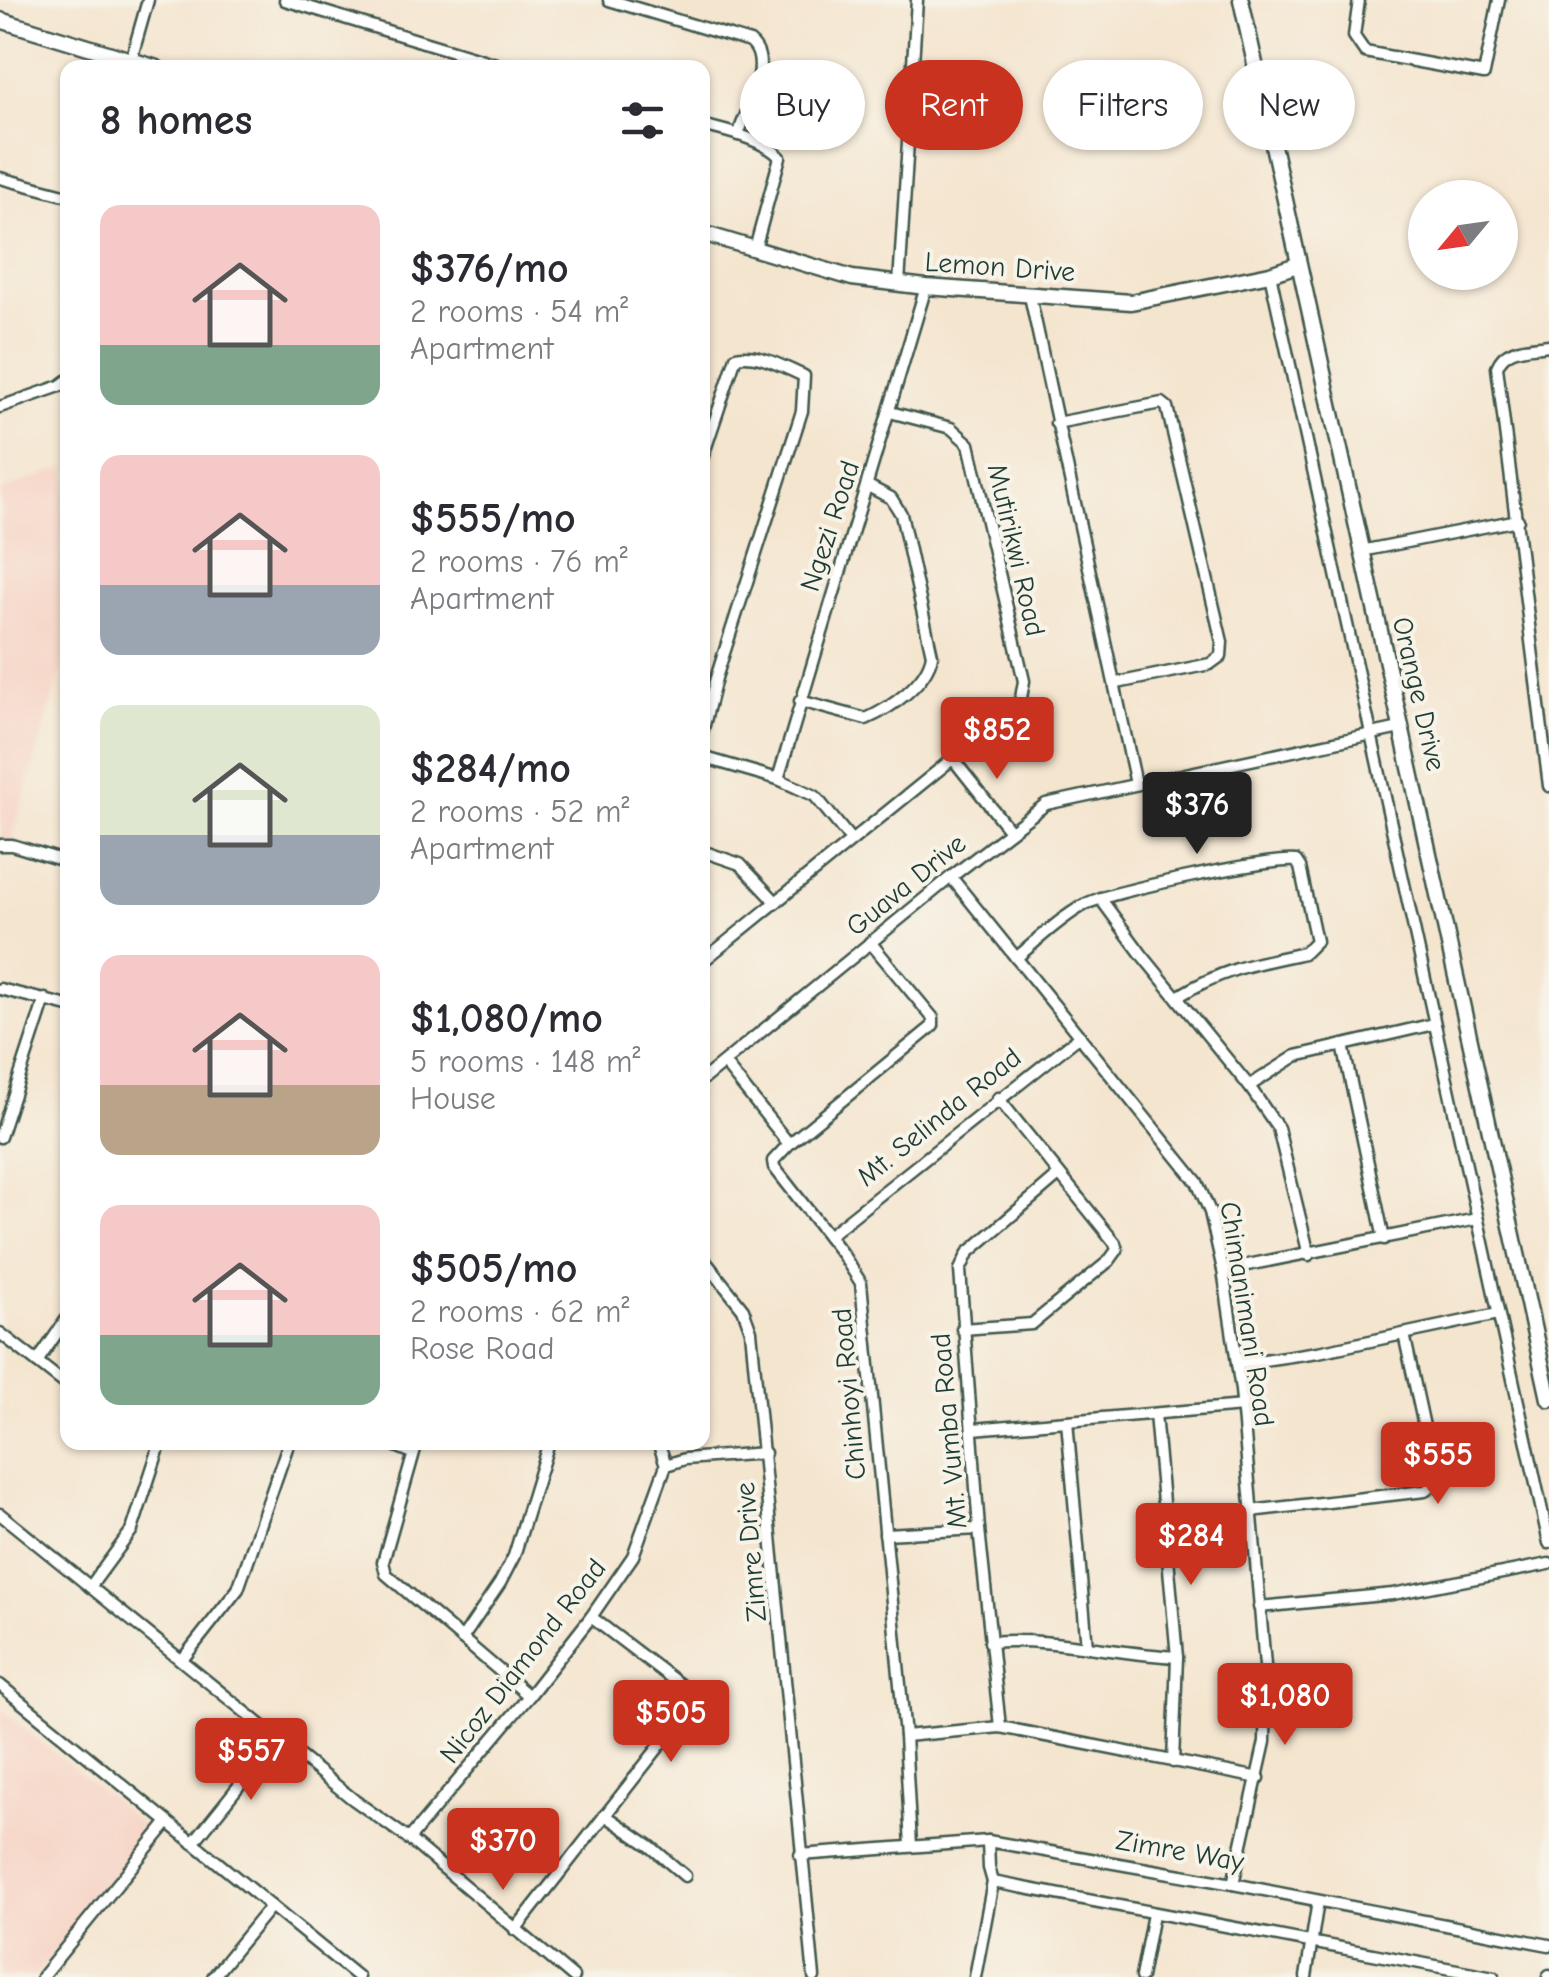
<!DOCTYPE html>
<html lang="en">
<head>
<meta charset="utf-8">
<style>
	:root { --surface:#fff; --page:#f2f2f3; --text:#2b2b33; --muted:#7c7c81; --accent:#c8321e }
	body { margin:0; font-family:"Comic Neue",sans-serif; background:var(--page); color:var(--text); height:100vh; display:flex; flex-direction:column; font-size:38px; white-space:nowrap }
	* { box-sizing:border-box; margin:0 }
	p { font-size:32px; color:var(--muted) }
	.icon { flex:none; width:55px; height:55px; fill:none; stroke:currentColor; stroke-width:2; stroke-linecap:round; stroke-linejoin:round }
	.map { position:relative; flex:1; overflow:hidden }
	.drawer { position:absolute; left:60px; top:60px; width:650px; height:1390px; display:flex; flex-direction:column; background:var(--surface); border-radius:20px; box-shadow:0 2px 8px #0004 }
	.drawer>* { flex:none }
	.top-card { position:absolute; left:740px; top:60px; width:658px; height:90px; display:flex; gap:20px }
	.needle { width:65px; rotate:241deg }
	.tools { position:absolute; left:1408px; top:180px; display:grid; gap:20px }
	.tools a { display:grid; place-items:center; width:110px; height:110px; border-radius:50%; background:var(--surface); box-shadow:0 2px 8px #0004; font-size:50px }
	.price { position:absolute; translate:-50% -85px; padding:0 22px; border-radius:10px; background:var(--accent); color:#fff; font-size:32px; line-height:65px; filter:drop-shadow(0 2px 5px #0008) }
	.price::after { content:''; position:absolute; left:50%; top:60px; width:30px; height:22px; margin-left:-15px; background:inherit; clip-path:polygon(0 0,100% 0,50% 100%) }
	.price.on { background:#222; color:#fff }
	ul { padding:0; list-style:none }
	li { display:flex; align-items:center; gap:30px; height:250px; padding:0 40px }
	li span { display:grid; place-items:center; flex:none; width:280px; height:200px; border-radius:20px; color:#555 }
	li>.icon { margin-inline-start:auto }
	span .icon { width:120px; height:120px; fill:#fffc; stroke-width:1 }
	li b { font-size:42px }
	h2 { display:flex; justify-content:space-between; align-items:center; height:120px; padding:0 40px; font-size:42px }
	.chip { padding:0 35px; border-radius:45px; background:var(--surface); box-shadow:0 2px 8px #0004; font-size:35px; line-height:90px }
	.chip.on { background:var(--accent); color:#fff }
	.map>svg:first-child { display:block }
</style>
</head>
<body>
<div class="map">
<svg width="1549" height="1977" viewBox="0 0 1549 1977">
	<rect width="100%" height="100%" fill="#f7f3e8"/>
	<filter id="ink" filterUnits="userSpaceOnUse"><feTurbulence type="fractalNoise" baseFrequency=".01" numOctaves="2"/><feDisplacementMap in="SourceGraphic" scale="20" xChannelSelector="R" yChannelSelector="G"/><feConvolveMatrix kernelMatrix="1 2 1 2 8 2 1 2 1" color-interpolation-filters="sRGB"/></filter>
	<filter id="wash" filterUnits="userSpaceOnUse"><feTurbulence type="fractalNoise" baseFrequency=".0048" numOctaves="4" result="noise"/><feDisplacementMap in="SourceGraphic" scale="40" xChannelSelector="R" yChannelSelector="G"/><feGaussianBlur stdDeviation="2.25" result="paint"/><feColorMatrix in="noise" values="0 0 0 0 0 0 0 0 0 0 0 0 0 0 0 0 0 1.4 0 .05"/><feComposite in="paint" operator="in"/></filter>
	<g filter="url(#wash)">
		<rect width="100%" height="100%" fill="#f4e5cf"/>
		<g fill="#f6d2c3">
			<polygon points="67,466 67,651 10,845 0,843 0,491"/>
			<polygon points="0,1708 152,1832 34,1977 0,1977"/>
		</g>
	</g>
	<g filter="url(#ink)">
		<g fill="none" stroke-linecap="round" stroke-linejoin="round">
			<g stroke="#3f564b" stroke-width="15">
				<g id="street">
					<polyline points="285,0 509,68"/>
					<path d="M 609,0 L 750,42 C 775,62 746,110 738,135"/>
					<polyline points="1359,0 1354,36 1365,52 1484,74 1499,0"/>
					<polyline points="131,60 148,0"/>
					<path d="M 702,125 C 728,132 761,138 780,157 L 755,249"/>
					<polyline points="0,178 68,196"/>
					<polyline points="1270,274 1549,1543"/>
					<polyline points="899,284 917,0"/>
					<polyline points="1030,296 1136,784"/>
					<path d="M 1549,345 C 1529,348 1505,346 1497,367 L 1549,786"/>
					<polyline points="0,407 60,386 68,380"/>
					<polyline points="1056,423 1162,403 1167,407 1222,642 1221,656 1210,664 1117,683"/>
					<path d="M 702,459 L 736,357 C 758,352 783,367 804,376 L 802,411 L 716,678 L 702,733"/>
					<polyline points="1361,551 1518,520"/>
					<path d="M 800,701 L 866,719 C 891,708 927,683 932,655 L 901,514 L 891,498 L 868,486"/>
					<polyline points="702,757 778,779 815,796 851,840"/>
					<polyline points="953,759 1010,831"/>
					<polyline points="778,779 926,287"/>
					<polyline points="0,845 12,845 68,862"/>
					<polyline points="702,851 740,864 776,902"/>
					<polyline points="951,877 1197,1182 1210,1212 1223,1270 1241,1390 1266,1677 1265,1742 1233,1884"/>
					<polyline points="1100,898 1142,955 1249,1086 1278,1128 1309,1255"/>
					<polyline points="870,942 933,1018 933,1026 789,1144 773,1161 774,1167 843,1255 861,1283 905,1736 911,1846"/>
					<path d="M 1016,958 C 1038,940 1059,919 1084,905 C 1106,892 1270,858 1296,861 L 1300,867 L 1316,941 L 1304,953 C 1252,964 1223,969 1177,997"/>
					<polyline points="702,962 1014,709 1021,698 1024,681 969,444 951,428 890,412"/>
					<polyline points="0,989 68,1006"/>
					<polyline points="1343,1045 1384,1239"/>
					<polyline points="724,1063 789,1144"/>
					<polyline points="702,1080 951,877 1046,804 1400,728"/>
					<polyline points="1249,1086 1296,1056 1434,1024"/>
					<polyline points="0,1137 45,999"/>
					<polyline points="828,1236 1080,1036"/>
					<polyline points="702,1257 743,1309 751,1331 814,1977"/>
					<polyline points="1223,1270 1477,1219"/>
					<polyline points="962,1329 1032,1324 1109,1261 1117,1250 1115,1243 998,1098"/>
					<polyline points="0,1333 68,1386"/>
					<polyline points="37,1362 68,1317"/>
					<polyline points="1237,1364 1318,1352 1498,1314"/>
					<polyline points="1155,1414 1177,1657 1173,1762"/>
					<polyline points="1067,1421 1087,1647"/>
					<polyline points="973,1429 1243,1406"/>
					<polyline points="386,1442 413,1453"/>
					<polyline points="417,1442 383,1562 386,1574 529,1696"/>
					<polyline points="666,1465 685,1459 765,1453"/>
					<polyline points="1250,1511 1425,1491 1433,1486 1435,1477 1404,1334"/>
					<polyline points="0,1514 354,1800 409,1839 573,1977"/>
					<polyline points="885,1534 979,1529"/>
					<polyline points="90,1587 132,1530 161,1442"/>
					<polyline points="1259,1607 1393,1594 1549,1564"/>
					<polyline points="462,1639 500,1583 514,1556 549,1442"/>
					<path d="M 990,1642 C 1053,1637 1115,1654 1177,1657"/>
					<polyline points="182,1660 238,1589 289,1442"/>
					<polyline points="0,1685 358,1977"/>
					<polyline points="1000,1727 979,1529 960,1270 968,1253 1059,1175"/>
					<polyline points="905,1736 1000,1727 1259,1778"/>
					<polyline points="605,1815 650,1846 685,1876"/>
					<polyline points="409,1839 529,1696 591,1617 633,1556 666,1465 658,1442"/>
					<polyline points="193,1843 278,1737"/>
					<polyline points="800,1855 988,1841 1233,1884 1549,1945"/>
					<polyline points="993,1882 1494,1977"/>
					<polyline points="515,1930 687,1711 690,1702 687,1690 591,1617"/>
					<polyline points="42,1977 168,1822"/>
					<polyline points="213,1977 271,1906"/>
					<polyline points="975,1977 993,1882 989,1868 988,1841"/>
					<polyline points="1141,1977 1153,1914"/>
					<polyline points="1306,1977 1318,1901"/>
					<polyline points="1548,1977 1549,1975"/>
				</g>
			</g>
			<g stroke="#3f564b" stroke-width="19">
				<g id="secondary">
					<polyline points="1241,0 1549,1399"/>
					<polyline points="0,20 157,68"/>
					<polyline points="702,233 852,278 926,287 1131,302 1270,274 1297,265"/>
				</g>
			</g>
			<use href="#street" stroke="#fff" stroke-width="10"/>
			<use href="#secondary" stroke="#fff" stroke-width="14"/>
		</g>
	</g>
	<g text-anchor="middle" dominant-baseline="central" stroke-width="8" stroke-linejoin="round" paint-order="stroke">
		<g font-size="28" fill="#1f3d34" stroke="#f7f3e8">
			<text transform="translate(1000 267) rotate(4)">Lemon Drive</text>
			<text transform="translate(830 526) rotate(-72)">Ngezi Road</text>
			<text transform="translate(1016 550) rotate(77)">Mutirikwi Road</text>
			<text transform="translate(1419 694) rotate(77)">Orange Drive</text>
			<text transform="translate(906 885) rotate(-39)">Guava Drive</text>
			<text transform="translate(939 1117) rotate(-39)">Mt. Selinda Road</text>
			<text transform="translate(1247 1314) rotate(81)">Chimanimani Road</text>
			<text transform="translate(849 1394) rotate(-95)">Chinhoyi Road</text>
			<text transform="translate(949 1431) rotate(-95)">Mt. Vumba Road</text>
			<text transform="translate(751 1552) rotate(-95)">Zimre Drive</text>
			<text transform="translate(523 1661) rotate(-52)">Nicoz Diamond Road</text>
			<text transform="translate(1180 1851) rotate(10)">Zimre Way</text>
		</g>
	</g>
</svg>
<div class="tools">
<a><svg class="needle" viewBox="-14 -14 28 28"><path d="M0-13l5 13h-10z" fill="#e53935"/><path d="M0 13l5-13h-10z" fill="#7c7c81"/></svg></a>
</div>
<b class="price" style="left:997px;top:782px">$852</b>
<b class="price on" style="left:1197px;top:857px">$376</b>
<b class="price" style="left:1438px;top:1507px">$555</b>
<b class="price" style="left:1191px;top:1588px">$284</b>
<b class="price" style="left:1285px;top:1748px">$1,080</b>
<b class="price" style="left:671px;top:1765px">$505</b>
<b class="price" style="left:251px;top:1803px">$557</b>
<b class="price" style="left:503px;top:1893px">$370</b>
<div class="top-card">
<a class="chip">Buy</a>
<a class="chip on">Rent</a>
<a class="chip">Filters</a>
<a class="chip">New</a>
</div>
<section class="drawer">
<h2>8 homes<svg class="icon" aria-label="filters" viewBox="0 0 24 24"><path d="M4 7h16M4 17h16"/><circle cx="9" cy="7" r="2"/><circle cx="15" cy="17" r="2"/></svg></h2>
<ul>
<li><span style="background:linear-gradient(#f6c9c9 70%,#7fa58c 0)"><svg class="icon" aria-label="home" viewBox="0 0 24 24"><path d="M3 11l9-7 9 7M6 9v11h12V9"/></svg></span><div><b>$376/mo</b><p>2 rooms · 54 m²</p><p>Apartment</p></div></li>
<li><span style="background:linear-gradient(#f6c9c9 65%,#9aa5b1 0)"><svg class="icon" aria-label="home" viewBox="0 0 24 24"><path d="M3 11l9-7 9 7M6 9v11h12V9"/></svg></span><div><b>$555/mo</b><p>2 rooms · 76 m²</p><p>Apartment</p></div></li>
<li><span style="background:linear-gradient(#dfe7d0 65%,#9aa5b1 0)"><svg class="icon" aria-label="home" viewBox="0 0 24 24"><path d="M3 11l9-7 9 7M6 9v11h12V9"/></svg></span><div><b>$284/mo</b><p>2 rooms · 52 m²</p><p>Apartment</p></div></li>
<li><span style="background:linear-gradient(#f6c9c9 65%,#b9a48a 0)"><svg class="icon" aria-label="home" viewBox="0 0 24 24"><path d="M3 11l9-7 9 7M6 9v11h12V9"/></svg></span><div><b>$1,080/mo</b><p>5 rooms · 148 m²</p><p>House</p></div></li>
<li><span style="background:linear-gradient(#f6c9c9 65%,#7fa58c 0)"><svg class="icon" aria-label="home" viewBox="0 0 24 24"><path d="M3 11l9-7 9 7M6 9v11h12V9"/></svg></span><div><b>$505/mo</b><p>2 rooms · 62 m²</p><p>Rose Road</p></div></li>
</ul>
</section>
</div>
</body>
</html>
